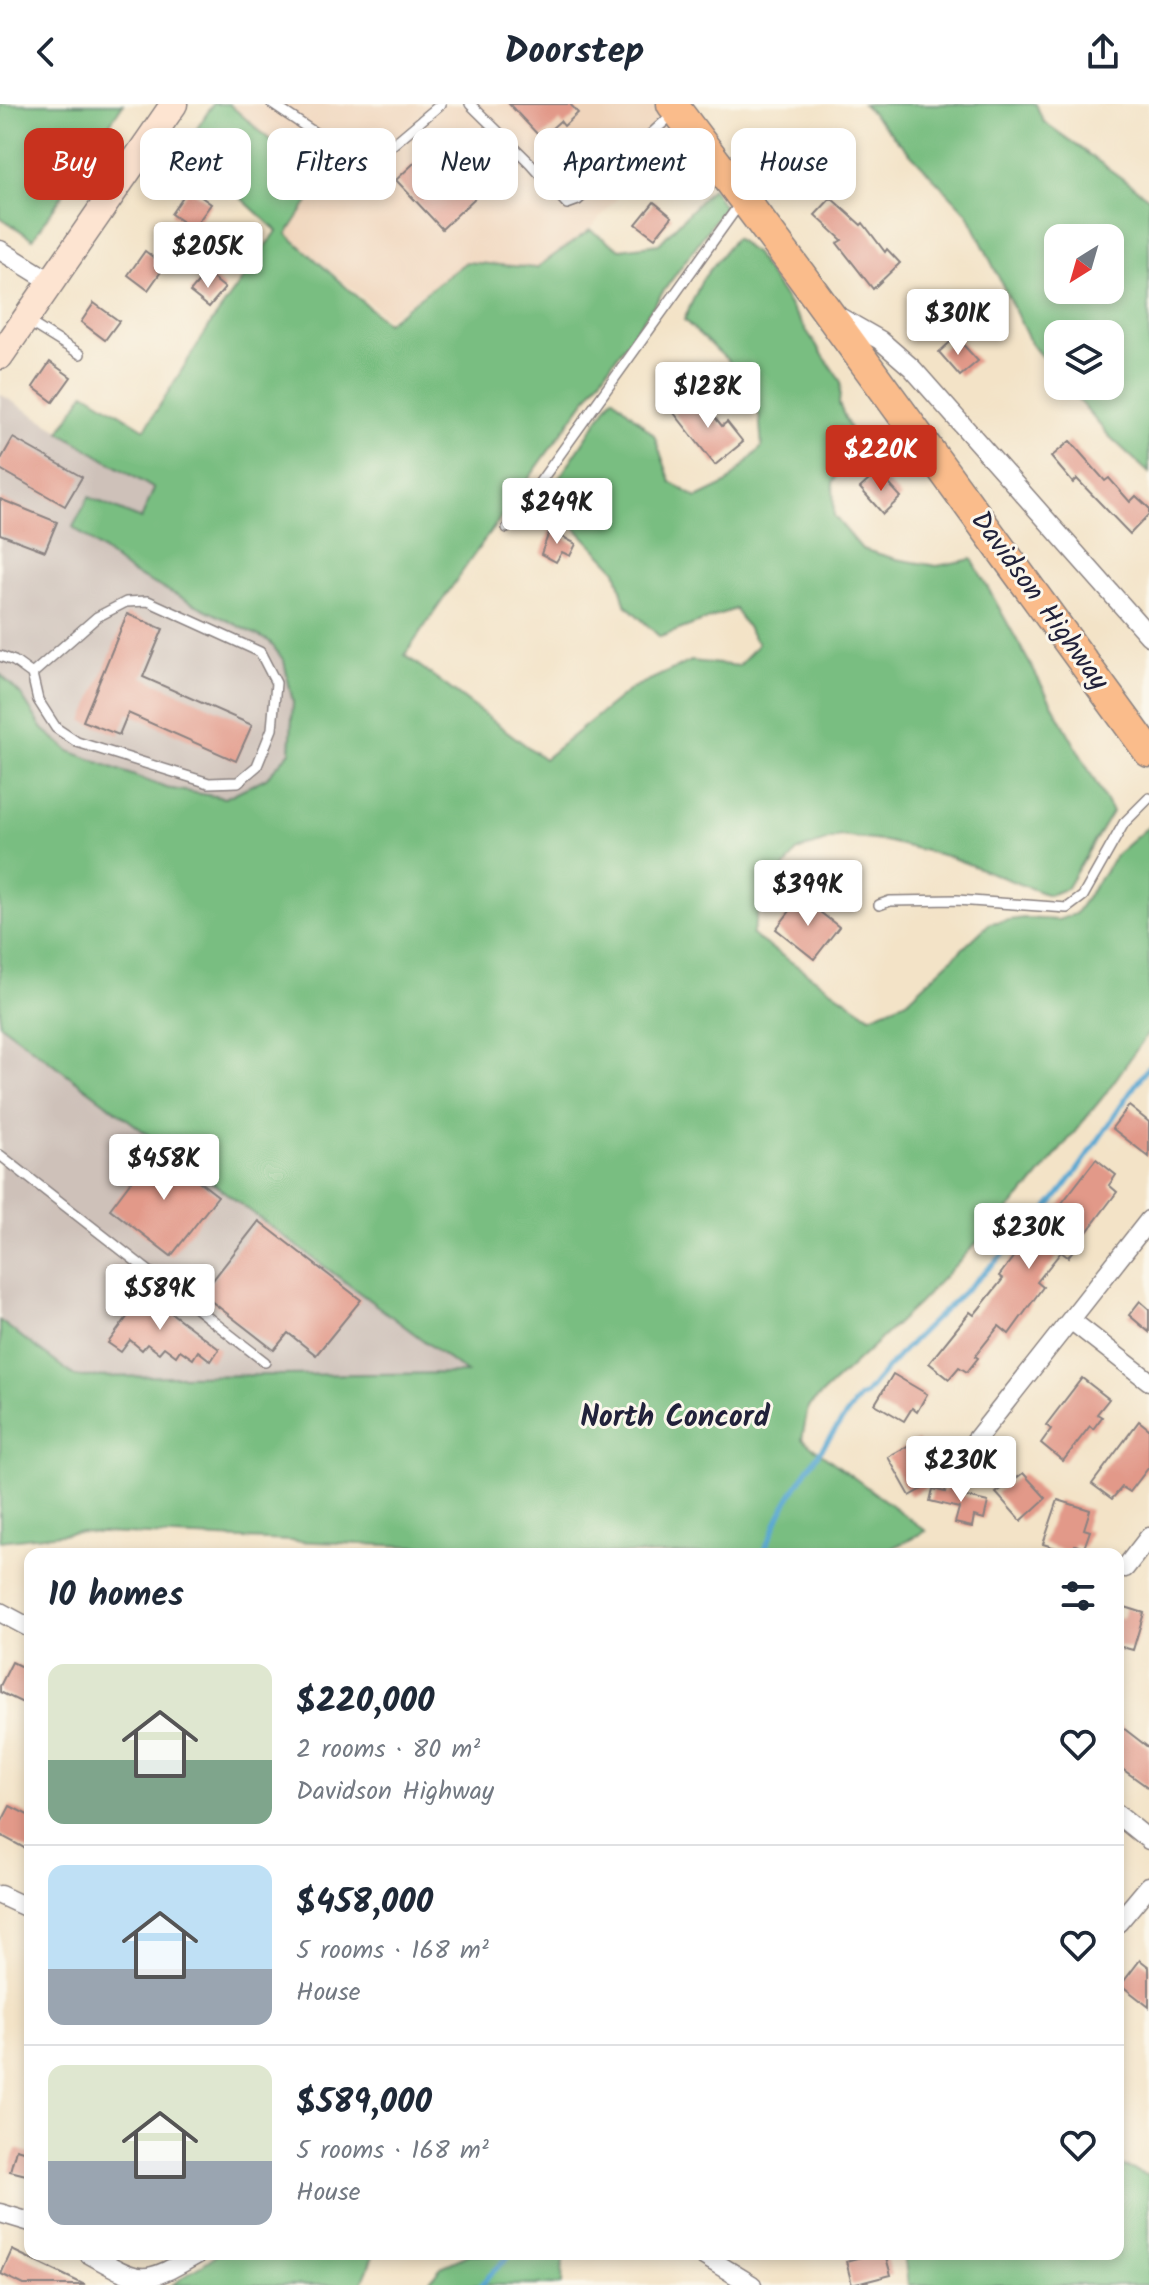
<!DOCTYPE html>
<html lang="en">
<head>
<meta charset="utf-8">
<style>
	:root { --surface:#fff; --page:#f6f6f7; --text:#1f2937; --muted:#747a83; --line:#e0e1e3; --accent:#c8321e }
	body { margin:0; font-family:Kalam,sans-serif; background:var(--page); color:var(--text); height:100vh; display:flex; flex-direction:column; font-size:30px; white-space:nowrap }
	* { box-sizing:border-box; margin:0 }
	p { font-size:26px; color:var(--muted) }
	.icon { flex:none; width:44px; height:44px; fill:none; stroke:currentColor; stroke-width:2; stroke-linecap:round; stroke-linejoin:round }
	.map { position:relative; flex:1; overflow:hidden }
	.drawer { position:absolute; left:24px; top:1444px; width:1100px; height:712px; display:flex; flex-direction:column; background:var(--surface); border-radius:16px; box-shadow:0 4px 12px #0003 }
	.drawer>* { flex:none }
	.hud { position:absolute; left:24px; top:24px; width:1102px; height:72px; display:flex; gap:16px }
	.needle { width:52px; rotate:217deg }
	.fabs { position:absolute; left:1044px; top:120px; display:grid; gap:16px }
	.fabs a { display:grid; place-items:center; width:80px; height:80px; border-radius:16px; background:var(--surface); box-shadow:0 4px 12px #0003; font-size:40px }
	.price { position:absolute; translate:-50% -68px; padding:0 18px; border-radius:8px; background:#fff; color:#222; font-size:26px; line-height:52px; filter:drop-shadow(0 2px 4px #0008) }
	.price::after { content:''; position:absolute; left:50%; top:48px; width:24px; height:18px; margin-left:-12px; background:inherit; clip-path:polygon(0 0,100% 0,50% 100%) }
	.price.on { background:var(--accent); color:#fff }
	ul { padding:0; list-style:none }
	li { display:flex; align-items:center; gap:24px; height:200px; padding:0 24px }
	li+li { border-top:2px solid var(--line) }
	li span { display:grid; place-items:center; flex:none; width:224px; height:160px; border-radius:16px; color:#555 }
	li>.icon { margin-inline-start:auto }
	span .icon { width:96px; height:96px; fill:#fffc; stroke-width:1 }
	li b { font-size:34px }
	h2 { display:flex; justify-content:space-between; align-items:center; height:96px; padding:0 24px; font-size:34px }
	.chip { padding:0 28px; border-radius:16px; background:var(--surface); box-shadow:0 4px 12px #0003; font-size:28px; line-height:72px }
	.chip.on { background:var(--accent); color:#fff }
	header { display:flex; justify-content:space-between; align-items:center; height:104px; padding:0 24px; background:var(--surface); font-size:36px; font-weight:800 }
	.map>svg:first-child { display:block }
</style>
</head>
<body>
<header><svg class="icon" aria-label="back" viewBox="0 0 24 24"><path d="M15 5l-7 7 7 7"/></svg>Doorstep<svg class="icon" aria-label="share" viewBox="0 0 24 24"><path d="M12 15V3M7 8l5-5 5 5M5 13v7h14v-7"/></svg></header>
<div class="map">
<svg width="1149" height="2181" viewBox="0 0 1149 2181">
	<rect width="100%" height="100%" fill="#fbf7ec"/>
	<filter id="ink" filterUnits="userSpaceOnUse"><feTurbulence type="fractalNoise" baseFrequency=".0125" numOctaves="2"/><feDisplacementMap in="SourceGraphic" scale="16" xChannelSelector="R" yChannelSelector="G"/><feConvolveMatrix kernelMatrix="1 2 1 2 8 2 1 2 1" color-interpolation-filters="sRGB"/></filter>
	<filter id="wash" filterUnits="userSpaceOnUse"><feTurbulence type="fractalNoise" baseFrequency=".006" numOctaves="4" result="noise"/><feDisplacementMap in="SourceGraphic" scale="32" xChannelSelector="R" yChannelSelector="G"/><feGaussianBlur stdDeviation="1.8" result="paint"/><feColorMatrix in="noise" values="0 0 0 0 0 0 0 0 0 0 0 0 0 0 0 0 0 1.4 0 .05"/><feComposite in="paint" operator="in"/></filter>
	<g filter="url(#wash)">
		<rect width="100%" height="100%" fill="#f3e3c7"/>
		<polygon fill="#f0d5bc" points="229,0 653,0 674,27 590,126 536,164 466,158 387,214 287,129 320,80"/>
		<g fill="#cec1b9">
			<polygon points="0,290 155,385 141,415 130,468 269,537 284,557 293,598 290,648 266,674 225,694 166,684 69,647 43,625 21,591 0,570"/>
			<polygon points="0,920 468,1269 76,1273 0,1217"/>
		</g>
		<g fill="#79be81" stroke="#4e705e" stroke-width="2" fill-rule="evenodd">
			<polygon points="0,0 123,0 33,135 0,113"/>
			<polygon points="213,0 229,0 320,80 287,130 386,219 466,158 536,164 590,126 620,145 659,140 712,84 724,103 471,455 405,551 544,655 632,584 691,557 739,562 758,540 735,505 660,533 625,500 616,466 567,415 544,397 613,293 654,331 671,378 697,394 726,380 762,343 759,309 735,263 684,216 702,176 735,134 755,150 841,278 839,300 852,330 848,354 833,378 834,412 862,445 896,455 937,462 972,455 1112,708 1066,785 1048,791 950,753 889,738 840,732 797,747 762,794 752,831 870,912 907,897 990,819 1023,814 1058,816 1075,810 1118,749 1149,722 1149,928 1103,993 1031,1082 919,1199 808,1303 802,1335 926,1427 890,1445 885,1450 496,1450 455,1444 79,1428 0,1437 0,1217 76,1273 467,1269 0,920 0,570 21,591 43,625 69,647 166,684 225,694 266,674 290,648 293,598 284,557 269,537 130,468 73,423 89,393 141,415 154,385 60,328 85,288 145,325 210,221 277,127 185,43"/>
			<path d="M 863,0 L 1036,0 L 1043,17 L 1149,94 L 1149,369 L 1109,332 L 1066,282 L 1110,282 L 1110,230 L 1058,230 L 1058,272 L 1031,240 L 968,110 ZM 1058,134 L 1110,134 L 1110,186 L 1058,186 Z"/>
			<polygon points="1118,2060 1149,2072 1149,2181 908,2181 904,2150 1118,2150"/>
			<polygon points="218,2150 374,2150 361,2181 172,2181"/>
			<polygon points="470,2150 563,2150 562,2181 426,2181 441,2163"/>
		</g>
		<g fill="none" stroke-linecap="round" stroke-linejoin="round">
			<g stroke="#58a7d2" stroke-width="5">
				<path d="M 761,1450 C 771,1436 775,1420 783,1405 C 805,1366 832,1330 859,1294 L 865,1291 C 915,1226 981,1177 1037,1116 C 1080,1070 1111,1013 1149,962"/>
				<polyline points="480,2181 509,2152"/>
			</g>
		</g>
		<g id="blocks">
			<g fill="#e29989">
				<polygon points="509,0 570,0 578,9 564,22 560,17 541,34"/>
				<polygon points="447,28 493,77 442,125 396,76"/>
				<polygon points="792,33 811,48 793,70 789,67 782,75 767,63"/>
				<polygon points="189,84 211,100 193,125 171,110"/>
				<polygon points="831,94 861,121 863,119 885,148 887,145 900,159 873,185 837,139 842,136 815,111"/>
				<polygon points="654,98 672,113 655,134 636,120"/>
				<polygon points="145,147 165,162 148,186 128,171"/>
				<polygon points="206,169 225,184 209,203 190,188"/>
				<polygon points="94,199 119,217 105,236 81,218"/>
				<polygon points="956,233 978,257 960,272 939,248"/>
				<polygon points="50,258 71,273 53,298 33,283"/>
				<polygon points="697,291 722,322 727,318 743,338 715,361 674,309"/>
				<polygon points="13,334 82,373 65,402 0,365 0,357"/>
				<polygon points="1070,337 1105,377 1109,374 1130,398 1136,392 1149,404 1149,410 1130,430 1077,375 1073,379 1051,353"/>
				<polygon points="878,368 901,393 883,410 860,384"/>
				<polygon points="0,395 57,418 45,447 0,430"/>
				<polygon points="550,426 576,440 570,452 562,448 556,458 541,450"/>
				<polygon points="127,510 163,525 143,573 252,621 236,657 128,609 119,631 83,617"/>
				<polygon points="801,793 839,823 814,855 776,825"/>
				<polygon points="1129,1002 1149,1018 1149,1053 1112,1024"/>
				<polygon points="156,1044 218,1092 171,1152 110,1105"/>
				<polygon points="1096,1055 1116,1071 1109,1081 1117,1088 1068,1153 1061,1148 1037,1178 1043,1183 1009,1230 999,1222 975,1252 978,1254 967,1268 959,1263 949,1275 929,1259 970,1208 974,1211 1003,1175 999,1172 1023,1140 1028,1143"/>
				<polygon points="259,1117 361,1196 316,1251 288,1229 274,1246 202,1190"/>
				<polygon points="145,1189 219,1245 211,1257 198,1247 193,1255 180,1246 176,1252 164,1243 159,1249 147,1240 142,1246 130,1236 121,1248 108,1239"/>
				<polygon points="1140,1197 1149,1205 1149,1228 1129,1211"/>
				<polygon points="893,1270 927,1290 917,1308 912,1304 904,1317 875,1300"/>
				<polygon points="1082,1274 1109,1295 1097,1310 1102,1313 1093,1325 1090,1322 1063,1357 1041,1339 1051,1325 1046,1321"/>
				<polygon points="1139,1317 1149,1325 1149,1363 1130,1388 1122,1383 1112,1395 1092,1380"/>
				<polygon points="918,1336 940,1375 910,1392 888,1353"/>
				<polygon points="1023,1369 1046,1394 1021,1417 996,1389"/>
				<polygon points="947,1380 965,1385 963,1392 988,1398 984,1415 974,1412 972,1423 955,1419 959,1404 930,1397 933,1385 945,1388"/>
				<polygon points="1058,1396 1090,1406 1084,1425 1090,1427 1084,1444 1075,1441 1072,1449 1043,1440"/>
				<polygon points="1125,1503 1144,1509 1133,1546 1118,1542 1118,1513 1122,1514"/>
				<polygon points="12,1558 30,1567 30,1590 25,1600 0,1588 0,1582"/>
				<polygon points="1118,1620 1149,1644 1149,1684 1118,1662"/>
				<polygon points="10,1702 30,1712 30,1747 0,1731 0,1721"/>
				<polygon points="1140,1856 1149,1863 1149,1903 1121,1881"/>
				<polygon points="16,2045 30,2049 30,2072 10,2067"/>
				<polygon points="12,2146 85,2181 24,2181 1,2170"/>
				<polygon points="872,2150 885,2150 891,2171 852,2181 846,2157"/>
			</g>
		</g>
	</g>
	<g filter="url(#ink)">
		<use href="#blocks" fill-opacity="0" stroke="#8a8281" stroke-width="2"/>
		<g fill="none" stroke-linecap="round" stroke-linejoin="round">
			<g stroke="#8a8281" stroke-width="12">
				<g id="lane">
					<polyline points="272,0 357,57 378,53 441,0"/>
					<polyline points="470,0 530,59 567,100 578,96 674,9"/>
					<polyline points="27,217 80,250"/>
					<polyline points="507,424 741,98"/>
					<polyline points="0,552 14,557 32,570 38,596 56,624 77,638 209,679 238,678 257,662 272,625 276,579 260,548 148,497 126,498 97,513 32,570"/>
					<polyline points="879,801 890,797 957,796 1067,804 1083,792 1124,719 1149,694"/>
					<polyline points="0,1051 265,1258"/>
				</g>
			</g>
			<g stroke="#8a8281" stroke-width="21">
				<g id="street">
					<polyline points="0,146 50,177"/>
					<polyline points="838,212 880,236 912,264 1149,532"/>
					<polyline points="1072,1217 1149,1277"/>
					<polyline points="975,1337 1149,1116"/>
					<polyline points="1125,1464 1149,1433"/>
					<polyline points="0,1508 30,1524"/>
					<polyline points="1118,1711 1149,1736"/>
					<polyline points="0,1791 30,1805"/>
					<polyline points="1118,1819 1149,1782"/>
					<polyline points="0,2109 30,2118"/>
					<path d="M 89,2150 C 144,2181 143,2181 198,2150"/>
					<polyline points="701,2150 752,2181"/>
				</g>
			</g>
			<g stroke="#8a8281" stroke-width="29">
				<polyline id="secondary" points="0,252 174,0"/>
			</g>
			<g stroke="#8a8281" stroke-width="33">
				<polyline id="primary" points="672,0 800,170 1149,648"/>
			</g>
			<use href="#lane" stroke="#fff" stroke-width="9"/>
			<use href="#street" stroke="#fff" stroke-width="18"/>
			<use href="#secondary" stroke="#fde4d1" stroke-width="26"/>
			<use href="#primary" stroke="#fabc8b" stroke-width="30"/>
		</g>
	</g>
	<g text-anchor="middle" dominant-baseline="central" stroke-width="6" stroke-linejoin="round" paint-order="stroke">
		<g font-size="28" fill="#22223b" stroke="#fbf7ec">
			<text transform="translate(1039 497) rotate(54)">Davidson Highway</text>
		</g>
		<g font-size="30" font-weight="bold" fill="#22223b" stroke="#fbf7ec">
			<text x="675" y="1314">North Concord</text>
		</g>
	</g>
</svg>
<div class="fabs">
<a><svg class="needle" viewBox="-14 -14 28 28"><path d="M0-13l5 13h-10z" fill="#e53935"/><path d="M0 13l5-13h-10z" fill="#747a83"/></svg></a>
<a><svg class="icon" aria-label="layers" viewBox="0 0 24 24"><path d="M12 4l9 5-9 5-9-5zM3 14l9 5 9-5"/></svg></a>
</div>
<b class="price" style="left:208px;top:186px">$205K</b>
<b class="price" style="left:958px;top:253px">$301K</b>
<b class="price" style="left:708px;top:326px">$128K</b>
<b class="price on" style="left:881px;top:389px">$220K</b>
<b class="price" style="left:557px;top:442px">$249K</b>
<b class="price" style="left:808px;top:824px">$399K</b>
<b class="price" style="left:164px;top:1098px">$458K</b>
<b class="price" style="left:1029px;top:1167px">$230K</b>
<b class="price" style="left:160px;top:1228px">$589K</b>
<b class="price" style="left:961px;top:1400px">$230K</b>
<div class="hud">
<a class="chip on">Buy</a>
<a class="chip">Rent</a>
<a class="chip">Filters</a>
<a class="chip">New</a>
<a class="chip">Apartment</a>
<a class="chip">House</a>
</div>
<section class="drawer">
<h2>10 homes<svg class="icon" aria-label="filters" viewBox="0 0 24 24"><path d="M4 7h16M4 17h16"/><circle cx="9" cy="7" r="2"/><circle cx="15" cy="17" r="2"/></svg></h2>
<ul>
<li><span style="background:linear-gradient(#dfe7d0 60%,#7fa58c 0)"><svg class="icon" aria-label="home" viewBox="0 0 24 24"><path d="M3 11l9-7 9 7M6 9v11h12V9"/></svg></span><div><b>$220,000</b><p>2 rooms · 80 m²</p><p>Davidson Highway</p></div><svg class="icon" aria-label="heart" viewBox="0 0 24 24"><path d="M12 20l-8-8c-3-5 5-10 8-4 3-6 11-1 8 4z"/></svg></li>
<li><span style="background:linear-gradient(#bfe0f5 65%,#9aa5b1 0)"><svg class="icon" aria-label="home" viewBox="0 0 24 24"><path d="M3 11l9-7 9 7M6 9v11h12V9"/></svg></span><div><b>$458,000</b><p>5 rooms · 168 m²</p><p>House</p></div><svg class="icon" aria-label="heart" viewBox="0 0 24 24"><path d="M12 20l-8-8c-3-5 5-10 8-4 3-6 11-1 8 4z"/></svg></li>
<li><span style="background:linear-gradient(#dfe7d0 60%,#9aa5b1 0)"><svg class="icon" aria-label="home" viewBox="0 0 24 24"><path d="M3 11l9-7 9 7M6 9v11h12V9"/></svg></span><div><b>$589,000</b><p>5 rooms · 168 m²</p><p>House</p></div><svg class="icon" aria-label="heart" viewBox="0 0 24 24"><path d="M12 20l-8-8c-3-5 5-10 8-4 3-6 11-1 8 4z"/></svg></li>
</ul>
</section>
</div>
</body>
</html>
